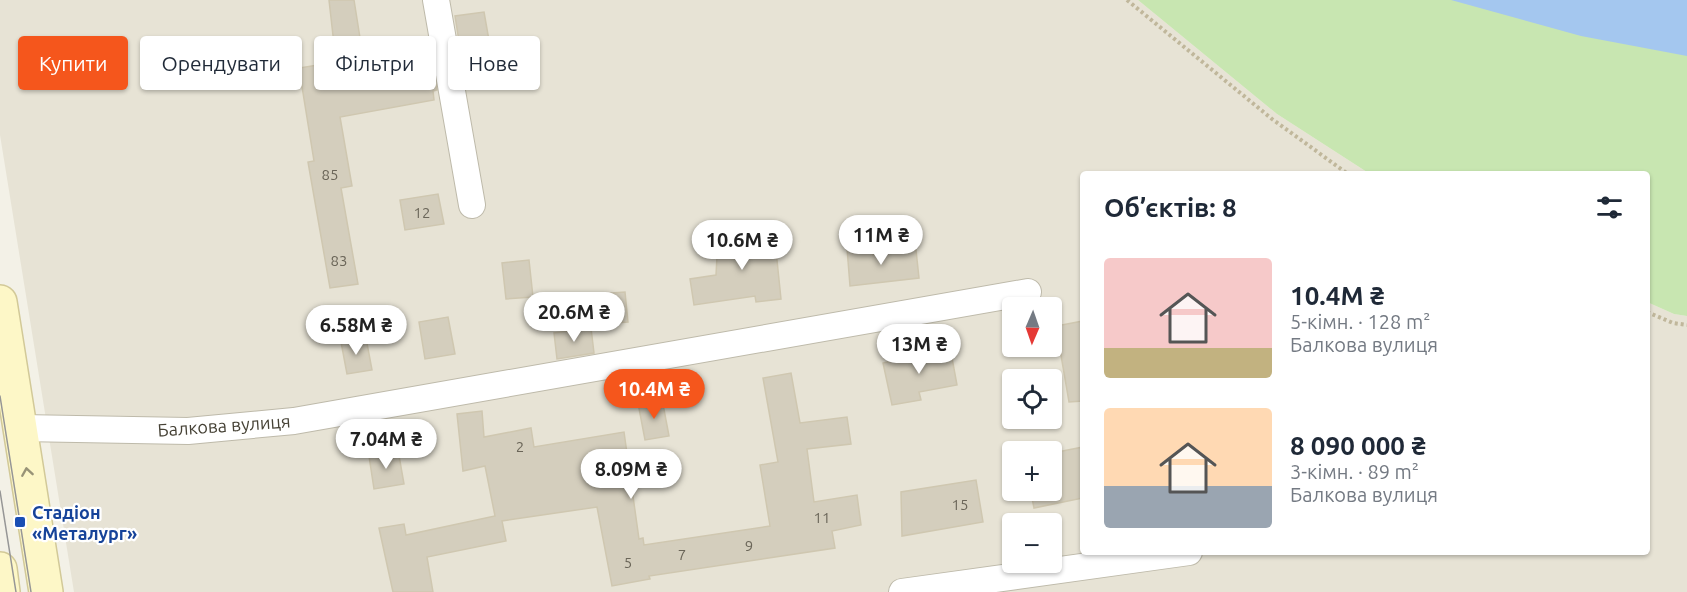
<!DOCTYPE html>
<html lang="uk">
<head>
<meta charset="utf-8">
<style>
	:root { --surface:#fff; --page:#f6f6f7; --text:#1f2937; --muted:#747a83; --accent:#f5561c }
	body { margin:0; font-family:Ubuntu,sans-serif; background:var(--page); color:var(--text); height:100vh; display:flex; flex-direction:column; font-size:22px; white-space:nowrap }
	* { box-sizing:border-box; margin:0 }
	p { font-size:20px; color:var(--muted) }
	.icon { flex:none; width:33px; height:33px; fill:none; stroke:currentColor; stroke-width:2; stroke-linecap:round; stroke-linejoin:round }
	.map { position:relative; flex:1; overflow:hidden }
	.sheet { position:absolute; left:1080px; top:171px; width:570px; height:384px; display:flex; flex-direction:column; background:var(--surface); border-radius:6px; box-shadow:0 2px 4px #0004 }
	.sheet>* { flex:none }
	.hud { position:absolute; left:18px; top:36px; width:570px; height:54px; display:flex; gap:12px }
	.needle { width:39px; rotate:182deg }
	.tools { position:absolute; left:1002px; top:297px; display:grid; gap:12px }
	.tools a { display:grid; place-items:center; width:60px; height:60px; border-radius:6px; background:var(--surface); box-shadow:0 2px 4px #0004; font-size:30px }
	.price { position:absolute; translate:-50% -51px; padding:0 14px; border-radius:21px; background:#fff; color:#222; font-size:20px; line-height:39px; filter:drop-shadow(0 2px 3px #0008) }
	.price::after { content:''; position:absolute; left:50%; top:36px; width:18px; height:14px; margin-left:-9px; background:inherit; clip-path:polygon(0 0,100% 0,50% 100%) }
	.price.selected { background:var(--accent); color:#fff }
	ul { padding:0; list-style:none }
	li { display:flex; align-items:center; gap:18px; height:150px; padding:0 24px }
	li span { display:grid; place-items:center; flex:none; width:168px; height:120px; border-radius:6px; color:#555 }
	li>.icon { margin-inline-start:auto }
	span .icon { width:72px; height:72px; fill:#fffc; stroke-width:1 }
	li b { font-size:26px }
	h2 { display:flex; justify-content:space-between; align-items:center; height:72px; padding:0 24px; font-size:26px }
	.tag { padding:0 21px; border-radius:6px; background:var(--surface); box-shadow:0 2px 4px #0004; font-size:21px; line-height:54px }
	.tag.selected { background:var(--accent); color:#fff }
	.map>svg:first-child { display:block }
</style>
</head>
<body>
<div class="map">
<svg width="1687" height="592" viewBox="0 0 1687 592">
	<rect width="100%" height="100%" fill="#f3f1e7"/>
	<path fill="#e7e3d5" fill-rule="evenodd" d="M 0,0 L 1138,0 L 1277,114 L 1370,174 L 1083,174 L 1083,552 L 1647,552 L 1647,302 L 1674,314 L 1687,316 L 1687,592 L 74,592 L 0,135 ZM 1012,308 L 1052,308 L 1052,346 L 1012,346 ZM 1012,380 L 1052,380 L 1052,418 L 1012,418 ZM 1012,452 L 1052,452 L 1052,490 L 1012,490 ZM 1012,524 L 1052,524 L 1052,562 L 1012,562 Z"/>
	<polygon fill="#c8e6b1" points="1138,0 1687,0 1687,316 1674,314 1647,302 1647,174 1370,174 1277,114"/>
	<polygon fill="#a4c7ef" points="1451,0 1687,0 1687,56 1581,36"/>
	<g fill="#d4cebd" stroke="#cfc7b0" stroke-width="1.5">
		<polygon points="329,0 354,0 364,63 430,51 437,90 433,91 434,100 340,117 352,186 341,188 358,284 330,288 308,162 314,161 299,68 336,62"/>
		<polygon points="484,12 496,80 466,85 455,16"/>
		<polygon points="438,194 444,224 405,230 400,200"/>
		<polygon points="774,231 781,299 756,302 755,296 694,305 690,279 716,275 718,238"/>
		<polygon points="873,245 873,255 916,250 919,278 850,286 847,248"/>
		<polygon points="529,260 533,297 506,299 502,263"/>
		<polygon points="625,292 628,322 601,324 598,294"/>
		<polygon points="448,317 455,354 425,359 419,322"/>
		<polygon points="1083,321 1083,401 1069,402 1056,326"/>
		<polygon points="591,328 594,353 557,359 554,333"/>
		<polygon points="366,338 372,370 347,374 341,342"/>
		<polygon points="950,347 957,385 919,392 921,400 892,405 883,363"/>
		<polygon points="791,373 800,423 847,417 851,444 807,449 814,502 857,495 861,525 832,531 835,548 649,576 650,579 612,586 597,507 502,521 506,541 427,557 433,592 393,592 379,528 404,524 406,535 495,516 485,466 463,471 457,414 482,411 484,437 531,428 534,447 624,432 639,539 643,538 644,545 770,526 760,465 778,462 763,378"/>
		<polygon points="662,399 669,436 645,440 638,403"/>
		<polygon points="1083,447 1083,498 1034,508 1031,493 1013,496 1006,462 1012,461 1012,490 1052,490 1052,453"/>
		<polygon points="398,450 404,484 374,489 369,456"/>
		<polygon points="976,480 983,522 902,536 901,492"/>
	</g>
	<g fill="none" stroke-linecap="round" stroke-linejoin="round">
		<g stroke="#bebaaa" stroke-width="28">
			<g id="street">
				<polyline points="436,0 472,205"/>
				<polyline points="21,428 188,431 294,421 1028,292"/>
				<polyline points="902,592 1189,552"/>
			</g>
		</g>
		<g stroke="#d2c998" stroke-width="36">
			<g id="secondary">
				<polyline points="0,302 46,592"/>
				<polyline points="0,569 3,592"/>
			</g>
		</g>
		<g stroke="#c0b79b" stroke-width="4" stroke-dasharray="3 3" stroke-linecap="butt">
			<polyline points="1127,0 1272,119 1348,174"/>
			<polyline points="1647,312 1673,323 1687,325"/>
		</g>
		<use href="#street" stroke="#fff" stroke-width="26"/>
		<use href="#secondary" stroke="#fdf7c7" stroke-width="33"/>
		<g stroke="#969696" stroke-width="1.5">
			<polyline points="0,396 31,592"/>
			<polyline points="0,491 16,592"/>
		</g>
	</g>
	<defs><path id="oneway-chevron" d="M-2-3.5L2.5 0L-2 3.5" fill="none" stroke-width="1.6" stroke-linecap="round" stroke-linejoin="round" transform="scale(1.5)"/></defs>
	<use stroke="#989377" href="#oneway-chevron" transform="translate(27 472) rotate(-99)"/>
	<rect fill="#1a4fb4" stroke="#fff" stroke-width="2" x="14" y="516" width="12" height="12" rx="3"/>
	<g text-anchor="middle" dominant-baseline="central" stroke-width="4.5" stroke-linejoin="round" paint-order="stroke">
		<g font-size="15" fill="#6a6558">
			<text x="330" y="174">85</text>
			<text x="422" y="212">12</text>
			<text x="339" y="260">83</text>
			<text x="520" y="446">2</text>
			<text x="960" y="504">15</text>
			<text x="822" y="517">11</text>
			<text x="749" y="545">9</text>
			<text x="682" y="554">7</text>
			<text x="628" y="562">5</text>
		</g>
		<g font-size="18" fill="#464236" stroke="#fff">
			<text transform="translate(224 425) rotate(-4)">Балкова вулиця</text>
		</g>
		<g font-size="18" font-weight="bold" fill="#164399" stroke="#fff" text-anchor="start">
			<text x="32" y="512">Стадіон<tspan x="32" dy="21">«Металург»</tspan></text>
		</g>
	</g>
</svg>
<div class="tools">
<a><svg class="needle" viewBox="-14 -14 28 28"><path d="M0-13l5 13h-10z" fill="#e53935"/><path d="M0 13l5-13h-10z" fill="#747a83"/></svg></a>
<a><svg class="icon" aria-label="locate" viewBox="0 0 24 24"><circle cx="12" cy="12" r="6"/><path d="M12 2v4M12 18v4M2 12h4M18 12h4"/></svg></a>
<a>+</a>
<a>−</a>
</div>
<b class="price" style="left:881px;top:266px">11M ₴</b>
<b class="price" style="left:742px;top:271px">10.6M ₴</b>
<b class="price" style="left:574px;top:343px">20.6M ₴</b>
<b class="price" style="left:356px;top:356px">6.58M ₴</b>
<b class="price" style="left:919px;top:375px">13M ₴</b>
<b class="price selected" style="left:654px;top:420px">10.4M ₴</b>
<b class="price" style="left:386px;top:470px">7.04M ₴</b>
<b class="price" style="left:631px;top:500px">8.09M ₴</b>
<div class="hud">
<a class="tag selected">Купити</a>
<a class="tag">Орендувати</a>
<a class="tag">Фільтри</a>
<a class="tag">Нове</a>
</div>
<section class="sheet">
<h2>Об’єктів: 8<svg class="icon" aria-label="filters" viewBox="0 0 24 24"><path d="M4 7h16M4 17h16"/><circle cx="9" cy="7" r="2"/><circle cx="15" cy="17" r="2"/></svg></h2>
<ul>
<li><span style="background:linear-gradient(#f6c9c9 75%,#c2b280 0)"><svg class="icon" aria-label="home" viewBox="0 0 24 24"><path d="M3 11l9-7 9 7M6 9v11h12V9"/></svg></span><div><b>10.4M ₴</b><p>5-кімн. · 128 m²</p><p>Балкова вулиця</p></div></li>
<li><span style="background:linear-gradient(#ffd9b3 65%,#9aa5b1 0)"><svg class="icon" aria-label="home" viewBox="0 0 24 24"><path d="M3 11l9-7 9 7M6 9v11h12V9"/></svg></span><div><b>8 090 000 ₴</b><p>3-кімн. · 89 m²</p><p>Балкова вулиця</p></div></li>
</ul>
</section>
</div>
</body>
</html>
